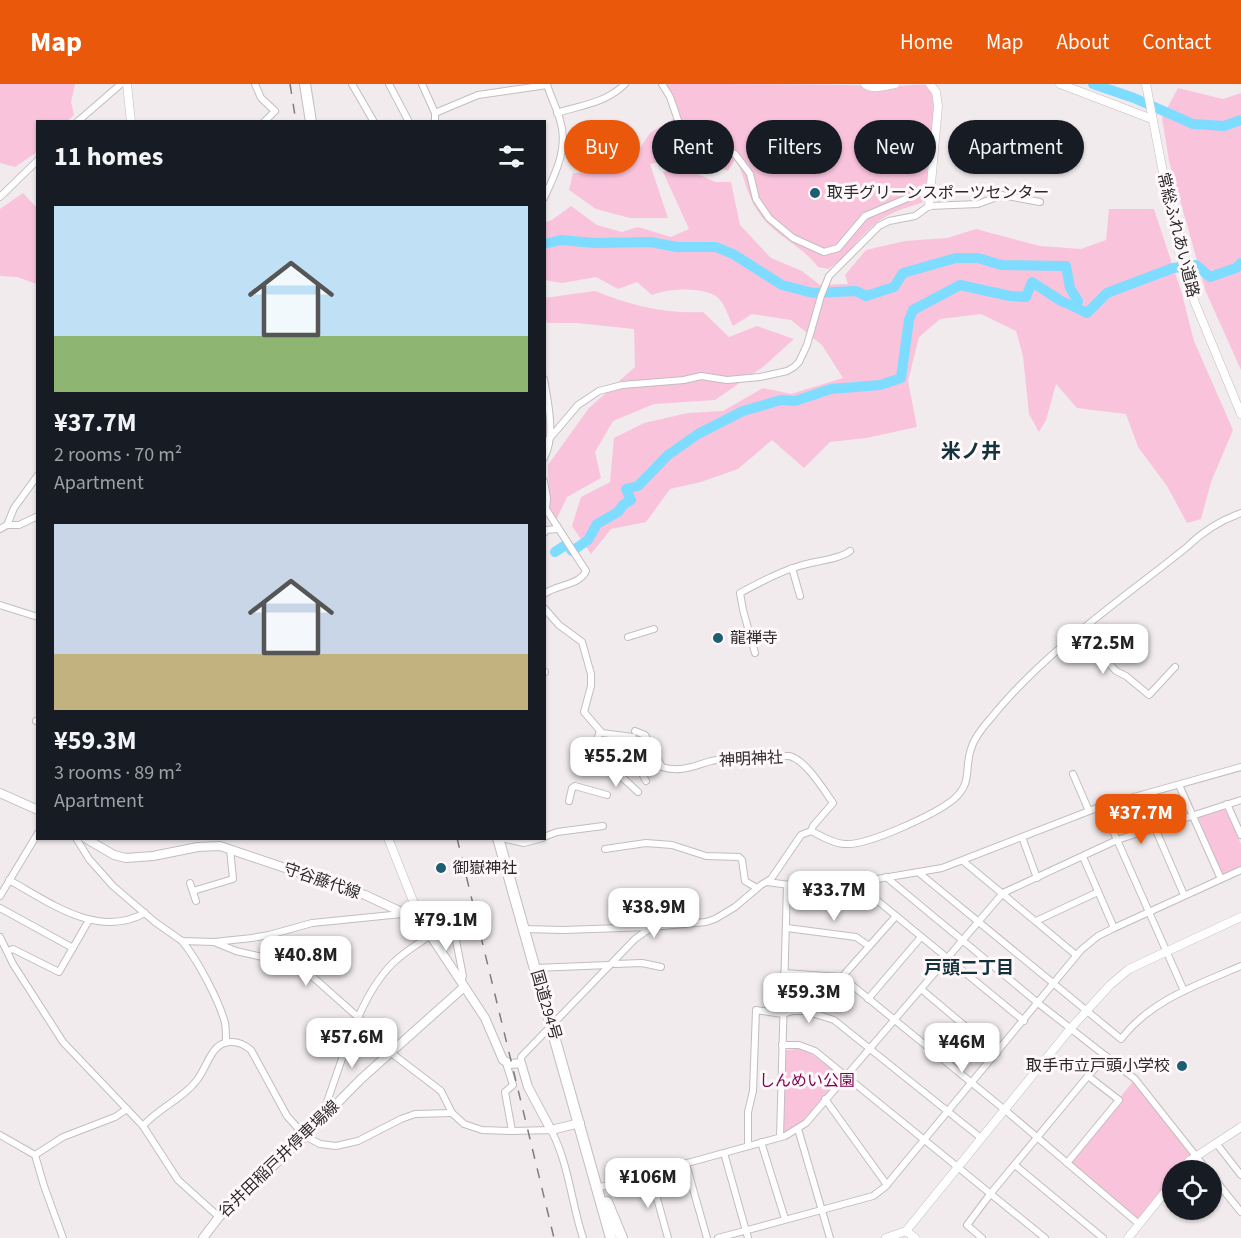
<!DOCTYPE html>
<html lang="en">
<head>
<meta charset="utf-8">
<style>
	:root { --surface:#171b24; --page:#242831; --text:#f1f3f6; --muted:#9ea1a6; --accent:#ea580c }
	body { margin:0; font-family:"Source Sans 3","Noto Sans JP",sans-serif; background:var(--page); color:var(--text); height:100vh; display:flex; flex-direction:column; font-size:22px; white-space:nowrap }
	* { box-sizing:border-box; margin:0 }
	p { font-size:20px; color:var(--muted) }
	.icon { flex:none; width:33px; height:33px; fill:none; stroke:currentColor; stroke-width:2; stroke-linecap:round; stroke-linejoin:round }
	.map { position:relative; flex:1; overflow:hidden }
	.side { position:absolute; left:36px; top:36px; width:510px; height:720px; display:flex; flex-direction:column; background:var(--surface); border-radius:0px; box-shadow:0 2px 4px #0004 }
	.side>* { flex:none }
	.banner { position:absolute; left:564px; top:36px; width:570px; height:54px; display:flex; gap:12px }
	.buttons { position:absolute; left:1162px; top:1076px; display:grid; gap:12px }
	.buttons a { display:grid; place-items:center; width:60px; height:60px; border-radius:50%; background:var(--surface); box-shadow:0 2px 4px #0004; font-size:30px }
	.price { position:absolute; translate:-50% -51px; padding:0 14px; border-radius:12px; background:#fff; color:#222; font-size:20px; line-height:39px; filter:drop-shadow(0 2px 3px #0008) }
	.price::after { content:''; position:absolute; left:50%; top:36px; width:18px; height:14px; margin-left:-9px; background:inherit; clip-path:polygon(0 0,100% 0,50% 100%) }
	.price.on { background:var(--accent); color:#fff }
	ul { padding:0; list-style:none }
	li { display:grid; align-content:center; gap:12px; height:318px; padding:0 18px }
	li span { display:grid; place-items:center; height:186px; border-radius:0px; color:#555 }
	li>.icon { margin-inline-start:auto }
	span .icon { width:108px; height:108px; fill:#fffc; stroke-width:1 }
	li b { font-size:26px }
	h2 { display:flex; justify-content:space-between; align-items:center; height:72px; padding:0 18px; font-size:26px }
	.chip { padding:0 21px; border-radius:27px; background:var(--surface); box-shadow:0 2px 4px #0004; font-size:21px; line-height:54px }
	.chip.on { background:var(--accent); color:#fff }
	header { display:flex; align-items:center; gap:36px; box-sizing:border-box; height:84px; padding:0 30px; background:var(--accent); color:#fff }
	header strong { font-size:28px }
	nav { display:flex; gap:33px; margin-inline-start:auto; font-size:21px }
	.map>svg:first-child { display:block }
</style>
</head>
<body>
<header>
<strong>Map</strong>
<nav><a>Home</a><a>Map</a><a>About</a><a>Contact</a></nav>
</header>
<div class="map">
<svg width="1241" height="1154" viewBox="0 0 1241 1154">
	<rect width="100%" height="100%" fill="#f1ebed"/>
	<g fill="#f9c3dc">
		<polygon points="0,0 75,0 71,18 74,31 67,37 38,38 37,68 15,83 0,79"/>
		<path d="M 665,0 C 739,0 814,0 888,2 C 901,3 913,0 925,1 L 934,11 L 935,20 L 928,74 L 926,117 C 913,122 899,125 887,132 C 863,144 850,172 828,185 L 818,183 C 801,160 772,151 757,126 C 747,111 744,91 736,74 L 728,87 L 688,72 L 650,80 L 668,134 L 630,134 L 596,125 L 569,106 L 573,89 L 624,88 L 650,49 L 675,34 L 667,8 L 669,5 Z"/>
		<polygon points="1178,4 1223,15 1241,9 1241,286 1206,208 1169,77 1162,34"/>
		<path d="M 681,82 L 715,98 L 731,98 L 740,141 L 771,174 L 802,187 L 820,201 L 848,200 L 845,191 L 866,166 L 905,157 L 947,154 L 976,145 L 1040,162 L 1081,165 L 1106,156 L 1109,125 L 1154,125 L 1182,210 L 1194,257 L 1233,346 L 1211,398 L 1201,435 L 1187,439 L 1167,402 L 1138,363 L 1126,330 L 1077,324 L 1056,300 L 1046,336 L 1039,348 L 1029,330 L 1023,272 L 1016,247 L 981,230 L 940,235 L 919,253 L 908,297 L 917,343 L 866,354 L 830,358 L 804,384 L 772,356 L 738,385 L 701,398 L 670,405 L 646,438 L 611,445 L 591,470 L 572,442 L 581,413 L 610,398 L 614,354 L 644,339 L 688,329 L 723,327 L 763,304 L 791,310 L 843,294 L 822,261 L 791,236 L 752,230 L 733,242 C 729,234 726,223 720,216 C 709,202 668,204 652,211 L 637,198 L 618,205 L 596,193 L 562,199 L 545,196 L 544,139 L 552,136 L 571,122 L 597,141 L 622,148 L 638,143 L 671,153 L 689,145 L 663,88 Z"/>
		<polygon points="23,109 37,124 37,200 17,193 0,192 0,125"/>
		<path d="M 595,207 C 629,221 665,230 703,228 L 729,253 L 757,242 L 794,255 L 763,283 L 715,316 L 654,320 L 613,337 L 595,368 L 601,394 L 567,413 L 551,447 L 548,381 L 589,324 L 635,283 L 634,245 L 577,239 L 547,239 L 545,232 L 544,214 Z"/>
		<polygon points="1225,725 1241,760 1241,783 1222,791 1198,733"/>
		<polygon points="801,964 846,991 806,1039 780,1053 782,967"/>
		<polygon points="1135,995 1196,1073 1185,1086 1173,1086 1173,1100 1139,1140 1067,1079"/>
	</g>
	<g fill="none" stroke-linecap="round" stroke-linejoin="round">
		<g stroke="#7ddcff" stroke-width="10">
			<polyline points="1093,0 1134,14 1193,40 1224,42 1241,36"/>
			<polyline points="544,160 561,156 595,159 650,158 677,163 716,163 733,170 782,201 813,209 856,207 866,212 894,203 903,189 956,174 978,174 1001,181 1066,182 1070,204 1078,217 1073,222 1087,229 1107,209 1173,184 1196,181 1210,193 1236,184 1241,179"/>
			<polyline points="555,468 567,460 572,467 588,456 597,440 618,428 623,421 631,416 626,405 638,402 668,371 698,350 743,327 781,316 795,317 831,305 880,301 901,294 909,236 913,226 960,201 1010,212 1026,213 1032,198 1061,217 1073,222"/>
		</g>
		<g stroke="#c3bdc0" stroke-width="8">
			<g id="minor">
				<polyline points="255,0 261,14 275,27 264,38"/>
				<polyline points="352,0 374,38"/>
				<polyline points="389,0 409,38"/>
				<polyline points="422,0 435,29 435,38"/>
				<polyline points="662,0 670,13 680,42 735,70 750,90 756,115 769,134 793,154 824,168 838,164 865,132 929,105"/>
				<polyline points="435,29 478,11 547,1"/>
				<path d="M 557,29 C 582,21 606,19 625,0"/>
				<polyline points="77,38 121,0"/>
				<polyline points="0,113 38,76"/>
				<path d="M 544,114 C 555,90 569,64 560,36 C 557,24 550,12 547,0"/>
				<path d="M 544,295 C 548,319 556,352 544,374"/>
				<polyline points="544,361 578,321 599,307 622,301 684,296 701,292 727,296 760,293 787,287 794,283 799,278 807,261 821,212 829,192 879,142 889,137 915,132 929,122 978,120 1002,111 1040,118"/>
				<path d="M 544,397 L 547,414 L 546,425 L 586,487 C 579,502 557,500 544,510"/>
				<polyline points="7,441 14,424 38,391"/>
				<polyline points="0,445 7,441 19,441 38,432"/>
				<polyline points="544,449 546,446 557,445"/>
				<polyline points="792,484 800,512"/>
				<polyline points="0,521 38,533"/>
				<polyline points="544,524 559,541 582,558 591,590 591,602 584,628 602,649 633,653"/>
				<polyline points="1079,548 1116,587 1126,592 1149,611 1175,583"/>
				<polyline points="628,553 654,545"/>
				<path d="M 755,569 L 743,526 L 740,509 C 759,499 776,489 796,483 C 812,477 839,476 850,467"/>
				<polyline points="544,588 545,588"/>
				<polyline points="36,637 38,637"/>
				<path d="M 635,647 L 645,651 L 662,683 C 680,689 694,682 711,677 C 727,673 741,675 757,676 C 767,676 779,671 789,672 C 805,675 824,706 833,719 L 813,742 L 811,747"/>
				<polyline points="628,663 646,697"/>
				<polyline points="588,683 600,647"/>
				<polyline points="611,683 638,708"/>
				<polyline points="1073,690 1089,727"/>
				<polyline points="1179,701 1221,795"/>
				<polyline points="569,717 572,704 575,702 607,711"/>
				<polyline points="1227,720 1241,751"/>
				<polyline points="1102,722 1184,907"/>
				<polyline points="1155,744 1184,811"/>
				<polyline points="544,753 557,748 603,742"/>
				<polyline points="1022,753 1037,794"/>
				<polyline points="76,754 89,775 113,802 155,838 182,857 214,858 252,854 269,851 312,839 402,830"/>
				<polyline points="502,754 524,759 542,754"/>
				<polyline points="605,765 646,759 672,761 706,772 739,773 742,776 745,797 757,804"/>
				<polyline points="1083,773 1114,844"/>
				<polyline points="963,777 1076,871"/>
				<path d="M 918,788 L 1121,955 C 1151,916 1197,901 1241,882"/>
				<polyline points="886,793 1038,919 1135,995 1207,1086"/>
				<path d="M 9,796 C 51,819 97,855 145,829"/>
				<polyline points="767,798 797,802 848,800 942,784 1102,722 1241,683"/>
				<polyline points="190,799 196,817"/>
				<polyline points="856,799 1024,937"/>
				<polyline points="193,807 233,795 230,765"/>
				<polyline points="0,812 38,749"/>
				<polyline points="0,824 73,864"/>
				<polyline points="1036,837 1098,808"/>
				<polyline points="787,844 856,853 869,862"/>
				<path d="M 524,845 L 563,846 L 652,843 L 706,838 L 715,835 L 735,823 L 761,801 L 771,795 L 801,751 L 811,747 C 821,752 834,760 845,760 C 867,762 936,730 954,715 C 973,698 964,685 971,665 C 974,654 983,643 991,634 C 1044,568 1121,516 1187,463 C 1203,447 1219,437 1241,429"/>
				<polyline points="428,848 452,836 463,892 461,898"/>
				<polyline points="0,853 13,880 63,958 143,1042 178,1096 219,1133"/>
				<path d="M 182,857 C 197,875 219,916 225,939 C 226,945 226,952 226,958"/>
				<polyline points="214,858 236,867 289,879 305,886 377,950 390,968 441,1007 452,1029 464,1040 482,1046 512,1047 505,1008 513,1001 506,979"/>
				<polyline points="7,867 13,865 59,888 89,836"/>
				<polyline points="615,880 642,879 661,883"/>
				<polyline points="535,884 609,881"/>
				<polyline points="784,889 842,893 1005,1026 1139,1140"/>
				<polyline points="842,893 896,832"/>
				<polyline points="921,905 997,969"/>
				<polyline points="868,915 921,853"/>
				<polyline points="782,961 799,961 815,967 1045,1154"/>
				<polyline points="521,979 521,973 635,855 652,843"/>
				<polyline points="1088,992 1106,972"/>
				<polyline points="825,1015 887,1101"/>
				<path d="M 324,1033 L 324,1026 C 341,981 358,913 393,879 C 404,868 418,860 431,851"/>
				<path d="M 143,1042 C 158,1024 183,1015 197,996 C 206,985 211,962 225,959 C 235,956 244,960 251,966 L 287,1032 L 305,1052 L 320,1060 L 336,1062 L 358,1057 L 401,1035 L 415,1030 L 452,1029"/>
				<polyline points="798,1045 830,1154"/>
				<path d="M 512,1047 L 551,1046 C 569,1080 571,1118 583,1154"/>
				<polyline points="0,1051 35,1071 44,1102 63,1154"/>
				<polyline points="780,1053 787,801"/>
				<polyline points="761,1058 785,1135"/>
				<polyline points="1216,1059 1241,1091"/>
				<polyline points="748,1062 748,1028 753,1007 756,926 783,930 793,927 806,927 834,936 981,1054"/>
				<polyline points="724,1069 748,1154"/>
				<polyline points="35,1071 63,1053 115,1033 127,1025"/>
				<polyline points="686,1080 707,1154"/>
				<polyline points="1015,1081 1103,1154"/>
				<polyline points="650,1089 668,1154"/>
				<polyline points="1212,1092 1241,1128"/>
				<polyline points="597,1104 785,1052 806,1039 1003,809 1117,756 1241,716"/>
				<polyline points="718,1154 873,1112 885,1103 1081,866 1098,852 1114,844 1241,786"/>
				<polyline points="982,1154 967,1141 991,1109 1088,992 1119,1016 1067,1079"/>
			</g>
		</g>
		<g stroke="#c3bdc0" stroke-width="9">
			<g id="tertiary">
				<polyline points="127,0 131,38"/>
				<path d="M 865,0 C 873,6 885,2 895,0"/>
				<polyline points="1060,0 1152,35"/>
				<polyline points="1146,0 1177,161 1195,219 1241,330"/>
				<polyline points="929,122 938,22 936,8 930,0"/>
				<polyline points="388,754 421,837"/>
				<polyline points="1183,1086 1189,1077 1241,1043"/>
				<polyline points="906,1147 915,1154"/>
				<polyline points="886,1154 906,1147 1071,944 1110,901 1129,885 1241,833"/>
				<polyline points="1128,1154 1173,1098"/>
			</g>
		</g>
		<g stroke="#c3bdc0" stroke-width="10">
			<g id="secondary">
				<polyline points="0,709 38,726"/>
				<polyline points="85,754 114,771 126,774 153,772 198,763 220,762 365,811 421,837 485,934 503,976 511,980 521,979 528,1003 551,1046 580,1039"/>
				<polyline points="203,1154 219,1133 305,1052 361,995 464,903"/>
			</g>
		</g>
		<g stroke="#c3bdc0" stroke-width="12">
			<g id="trunk">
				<polyline points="305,0 311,38"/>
				<polyline points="498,754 611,1154"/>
				<polyline points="607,1118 622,1154"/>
			</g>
		</g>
		<use href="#minor" stroke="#fff" stroke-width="6"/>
		<use href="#tertiary" stroke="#fff" stroke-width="8"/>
		<use href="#secondary" stroke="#fff" stroke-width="8"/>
		<use href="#trunk" stroke="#fff" stroke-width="10"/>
		<g stroke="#807c7e" stroke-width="1.5" stroke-dasharray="10 10" stroke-linecap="butt">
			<polyline points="290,0 296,38"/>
			<polyline points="457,754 554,1154"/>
		</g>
	</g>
	<g fill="#1e5e73" stroke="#fff8fb" stroke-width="2">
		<circle cx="815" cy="109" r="6"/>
		<circle cx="718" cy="554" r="6"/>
		<circle cx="441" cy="784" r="6"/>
		<circle cx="1182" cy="982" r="6"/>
	</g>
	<g text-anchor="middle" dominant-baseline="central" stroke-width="6" stroke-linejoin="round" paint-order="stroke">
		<g font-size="16" fill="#2b292a" stroke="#fff8fb" text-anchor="start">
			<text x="827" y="109">取手グリーンスポーツセンター</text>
			<text x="730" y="554">龍禅寺</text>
			<text x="453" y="784">御嶽神社</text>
			<text x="1170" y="982" text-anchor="end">取手市立戸頭小学校</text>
		</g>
		<g font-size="16" fill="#2b292a" stroke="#fff8fb">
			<text transform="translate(1178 151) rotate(76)">常総ふれあい道路</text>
			<text transform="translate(751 675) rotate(-3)">神明神社</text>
			<text transform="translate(322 797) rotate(19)">守谷藤代線</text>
			<text transform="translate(546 921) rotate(74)">国道294号</text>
			<text transform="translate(279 1075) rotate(-44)">谷井田稲戸井停車場線</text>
		</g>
		<g font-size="16" fill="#790250" stroke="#fff8fb">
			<text x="807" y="997">しんめい公園</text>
		</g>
		<g font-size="18" font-weight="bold" fill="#14323c" stroke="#fff8fb">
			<text x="969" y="884">戸頭二丁目</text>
		</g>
		<g font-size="20" font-weight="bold" fill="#14323c" stroke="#fff8fb">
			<text x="971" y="368">米ノ井</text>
		</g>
	</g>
</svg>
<div class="buttons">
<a><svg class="icon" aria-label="locate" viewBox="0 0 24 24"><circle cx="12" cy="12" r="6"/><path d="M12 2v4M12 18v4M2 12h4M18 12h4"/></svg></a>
</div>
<b class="price" style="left:1103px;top:591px">¥72.5M</b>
<b class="price" style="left:616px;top:704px">¥55.2M</b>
<b class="price on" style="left:1141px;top:761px">¥37.7M</b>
<b class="price" style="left:834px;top:838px">¥33.7M</b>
<b class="price" style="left:654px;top:855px">¥38.9M</b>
<b class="price" style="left:446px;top:868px">¥79.1M</b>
<b class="price" style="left:306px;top:903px">¥40.8M</b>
<b class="price" style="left:809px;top:940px">¥59.3M</b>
<b class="price" style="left:352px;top:985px">¥57.6M</b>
<b class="price" style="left:962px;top:990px">¥46M</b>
<b class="price" style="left:648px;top:1125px">¥106M</b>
<div class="banner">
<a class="chip on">Buy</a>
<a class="chip">Rent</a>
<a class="chip">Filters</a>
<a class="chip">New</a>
<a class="chip">Apartment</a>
</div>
<section class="side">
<h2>11 homes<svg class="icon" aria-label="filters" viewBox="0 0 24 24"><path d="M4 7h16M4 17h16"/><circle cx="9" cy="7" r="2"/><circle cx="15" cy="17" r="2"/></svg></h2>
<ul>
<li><span style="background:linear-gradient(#bfe0f5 70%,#8fb573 0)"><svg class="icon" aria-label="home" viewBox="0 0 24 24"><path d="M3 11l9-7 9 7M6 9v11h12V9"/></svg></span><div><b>¥37.7M</b><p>2 rooms · 70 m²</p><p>Apartment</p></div></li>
<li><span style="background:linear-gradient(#c9d6e8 70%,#c2b280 0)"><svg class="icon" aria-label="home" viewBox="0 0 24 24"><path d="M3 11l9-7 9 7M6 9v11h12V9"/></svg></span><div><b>¥59.3M</b><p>3 rooms · 89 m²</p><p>Apartment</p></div></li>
</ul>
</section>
</div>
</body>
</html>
